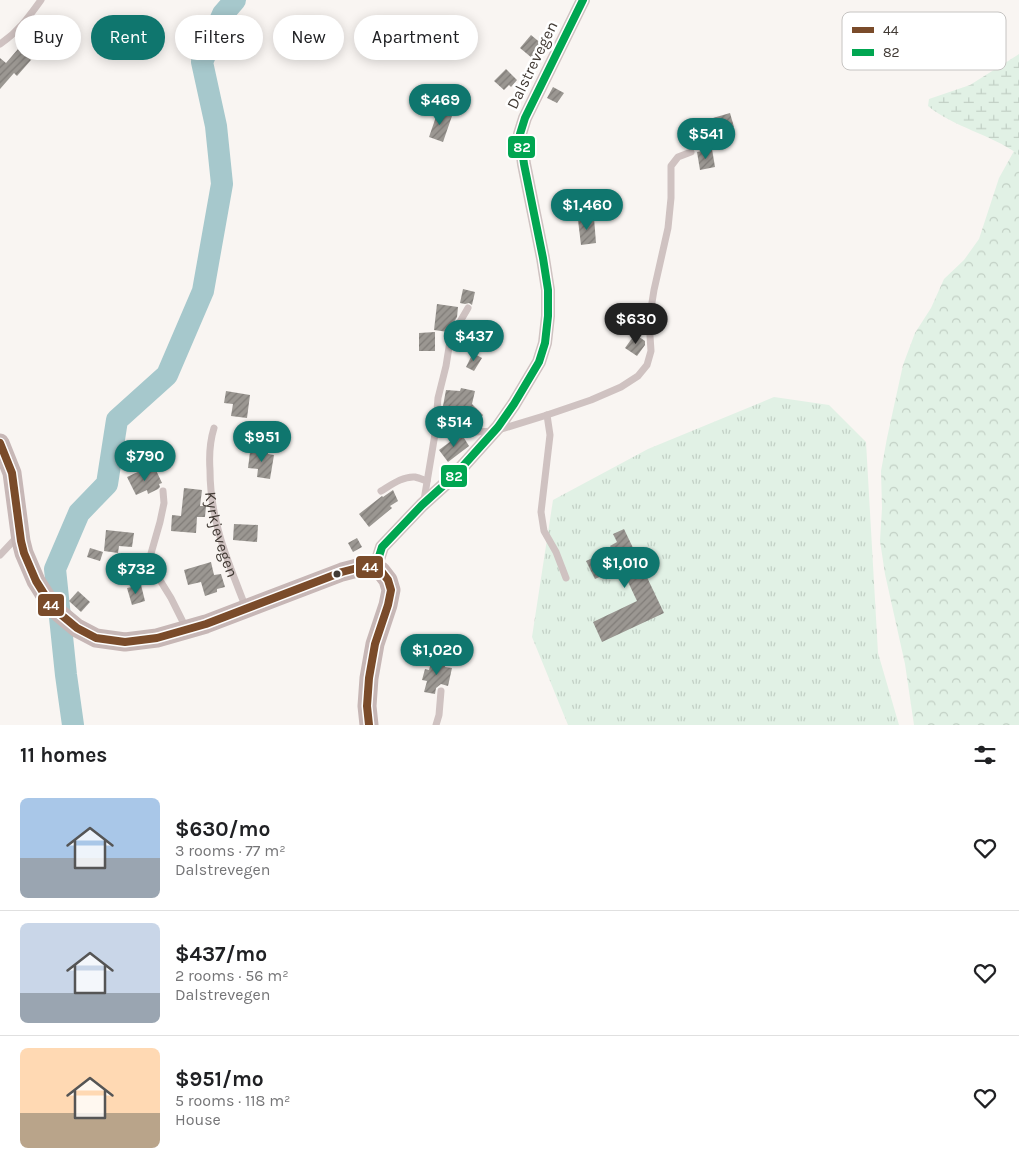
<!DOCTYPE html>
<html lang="en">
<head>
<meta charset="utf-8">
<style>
	:root { --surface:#fff; --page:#f2f2f2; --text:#202124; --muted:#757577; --line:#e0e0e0; --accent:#0f766e }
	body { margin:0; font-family:Karla,sans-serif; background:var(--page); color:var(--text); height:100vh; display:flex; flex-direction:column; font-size:19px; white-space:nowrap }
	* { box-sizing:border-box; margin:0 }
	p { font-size:16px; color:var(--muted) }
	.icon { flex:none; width:28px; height:28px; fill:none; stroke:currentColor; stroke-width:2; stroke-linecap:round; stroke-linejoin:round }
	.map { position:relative; height:725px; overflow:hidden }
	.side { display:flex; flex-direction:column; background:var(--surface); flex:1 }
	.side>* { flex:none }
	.guide { position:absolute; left:15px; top:15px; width:500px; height:45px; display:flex; gap:10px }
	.price { position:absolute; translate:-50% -42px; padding:0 11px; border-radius:18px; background:var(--accent); color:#fff; font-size:16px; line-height:32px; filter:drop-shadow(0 1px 2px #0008) }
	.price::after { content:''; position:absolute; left:50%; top:30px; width:15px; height:11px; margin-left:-8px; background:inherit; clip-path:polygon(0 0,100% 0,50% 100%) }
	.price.selected { background:#222; color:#fff }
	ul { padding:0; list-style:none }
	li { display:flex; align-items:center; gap:15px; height:125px; padding:0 20px }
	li+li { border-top:1px solid var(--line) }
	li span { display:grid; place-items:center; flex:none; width:140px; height:100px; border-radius:8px; color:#555 }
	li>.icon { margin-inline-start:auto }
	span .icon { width:60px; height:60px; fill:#fffc; stroke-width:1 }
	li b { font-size:21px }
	h2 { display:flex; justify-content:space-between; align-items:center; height:60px; padding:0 20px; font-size:21px }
	.pill { padding:0 18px; border-radius:22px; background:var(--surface); box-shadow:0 2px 12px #0003; font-size:18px; line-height:45px }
	.pill.selected { background:var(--accent); color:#fff }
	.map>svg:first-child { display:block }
</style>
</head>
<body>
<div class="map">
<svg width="1019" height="725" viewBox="0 0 1019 725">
	<defs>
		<pattern id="grass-tufts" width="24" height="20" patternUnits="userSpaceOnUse" patternTransform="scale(1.25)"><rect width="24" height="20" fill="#e1f1e5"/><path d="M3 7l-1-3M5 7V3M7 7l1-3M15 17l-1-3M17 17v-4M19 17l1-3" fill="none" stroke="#c2d0c5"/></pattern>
		<pattern id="forest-crowns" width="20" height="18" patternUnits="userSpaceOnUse" patternTransform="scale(1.25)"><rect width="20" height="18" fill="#e1f1e5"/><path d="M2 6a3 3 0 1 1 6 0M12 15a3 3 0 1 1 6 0" fill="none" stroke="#c2d0c5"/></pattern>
		<pattern id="wetland-marsh" width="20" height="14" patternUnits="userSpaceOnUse" patternTransform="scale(1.25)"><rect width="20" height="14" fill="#e1f1e5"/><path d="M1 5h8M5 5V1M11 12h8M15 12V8" fill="none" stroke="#c2d0c5"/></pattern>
		<pattern id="building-hatch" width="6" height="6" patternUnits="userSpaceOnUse" patternTransform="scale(1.25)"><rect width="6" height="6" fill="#9b9792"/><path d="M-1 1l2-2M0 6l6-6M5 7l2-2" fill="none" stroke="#807c78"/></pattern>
	</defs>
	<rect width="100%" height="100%" fill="#f9f5f2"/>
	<polygon fill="url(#grass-tufts)" points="774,397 829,405 866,442 878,653 899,725 568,725 532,637 553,500 648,449"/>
	<polygon fill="url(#forest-crowns)" points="1014,151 1019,155 1019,725 914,725 905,664 885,574 880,541 882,508 881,471 887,438 903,365 915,333 931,308 944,279 964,260 979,239 999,178"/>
	<path fill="url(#wetland-marsh)" d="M 1019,54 L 1019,155 C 991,134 955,128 928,106 L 929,99 L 970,85 Z"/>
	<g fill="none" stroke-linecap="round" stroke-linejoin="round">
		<polyline stroke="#a6c8cc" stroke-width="22" points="73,725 66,675 55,569 79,513 107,484 117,420 167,375 203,291 222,184 216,126 202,62 223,14 235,0"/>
	</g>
	<g fill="url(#building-hatch)">
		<polygon points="531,35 543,45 532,58 520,48"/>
		<polygon points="18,49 31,60 17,76 14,73 0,89 0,58 6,63"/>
		<polygon points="506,69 517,80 511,87 509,85 504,90 494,81"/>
		<polygon points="553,87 564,93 557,103 547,98"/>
		<polygon points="438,111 452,116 443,142 429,137"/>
		<polygon points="730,113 734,127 717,132 713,118"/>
		<polygon points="712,149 715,167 700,170 697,152"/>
		<polygon points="594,218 596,243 581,245 578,220"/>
		<polygon points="463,289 475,292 472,305 469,303 465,304 460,303"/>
		<polygon points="437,304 458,307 457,317 448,332 434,330"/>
		<polygon points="435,332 435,351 419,351 419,333"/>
		<polygon points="635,334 645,341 645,345 637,356 625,348"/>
		<polygon points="473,353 482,358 474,371 466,367"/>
		<polygon points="461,388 475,391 472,404 483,415 481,418 480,426 442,420 443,406 446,390 460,391"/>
		<polygon points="226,391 250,395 247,418 231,416 233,404 224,403"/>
		<polygon points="455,438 464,438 469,446 448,462 439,450"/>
		<polygon points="257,450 268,451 268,454 274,455 270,479 257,477 258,469 248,468 250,452 256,453"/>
		<polygon points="155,468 162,483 159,484 160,487 158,489 148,494 147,490 136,495 127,477 142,470 144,474"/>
		<polygon points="184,488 202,490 200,506 206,506 205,517 197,517 196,533 171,531 172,515 181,516"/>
		<polygon points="393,490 398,501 390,506 392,508 369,527 359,514 382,496 383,497"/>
		<polygon points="234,524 258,525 257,542 233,540"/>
		<polygon points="624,529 664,613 602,642 593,622 637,601 621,567 595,579 586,561 612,549 610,546 617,542 613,534"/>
		<polygon points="106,530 134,533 132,547 119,546 118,553 104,551"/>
		<polygon points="357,538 362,547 353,552 348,543"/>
		<polygon points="90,548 103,552 100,561 87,557"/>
		<polygon points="211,562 214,575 221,574 225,587 217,589 217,592 205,596 201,582 188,585 184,570"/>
		<polygon points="141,585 145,601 132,605 127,588"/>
		<polygon points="78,591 90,602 81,612 69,601"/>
		<polygon points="432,659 446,662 445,667 452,668 448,686 441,684 436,688 435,694 424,692 427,681 422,680 425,669 429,670"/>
	</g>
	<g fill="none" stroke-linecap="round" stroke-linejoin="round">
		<g stroke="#cfc2c1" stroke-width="7">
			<path d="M 0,44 C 18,32 28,18 41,0"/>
			<polyline points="547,415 550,435 541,512 544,531 556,552 566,578"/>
			<path id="s1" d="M 214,428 C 210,441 209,456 210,470 C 210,521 228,562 246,608"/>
			<polyline points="435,434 495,431 547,415 591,400 621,387 638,376 647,365 651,351 649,321 654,290 668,228 671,198 671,166 678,157 691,152"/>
			<polyline points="163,491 164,503 160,522 150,557 158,577 171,598 184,624 185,630"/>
			<path d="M 381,491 C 391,485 403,476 415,477 C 419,478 424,480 427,481"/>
			<polyline points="424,500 435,434 438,398 446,366 450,341 454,332 468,308"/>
			<polyline points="0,555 18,536"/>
			<polyline points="436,725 439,715 441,691"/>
		</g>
		<polyline stroke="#cfc2c1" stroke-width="14" points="375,569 382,547 422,505 454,476 498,427 514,404 539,362 545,343 548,316 548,290 543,258 524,164 520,134 525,118 583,0"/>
		<polyline stroke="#c7b7b6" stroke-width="19" points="0,443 12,473 21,541 24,553 36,581 53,608 77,628 96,638 125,642 157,638 206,624 342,572 365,566 375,569 381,571 388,580 391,590 388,605 375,644 369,678 367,706 369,725"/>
		<g stroke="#fff" stroke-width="11">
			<polyline id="bus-1" points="0,443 12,473 21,541 24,553 36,581 53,608 77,628 96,638 125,642 157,638 206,624 342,572 365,566 375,569 381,571 388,580 391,590 388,605 375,644 369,678 367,706 369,725"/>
		</g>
		<g stroke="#fff" stroke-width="11">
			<polyline id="bus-2" points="375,569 382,547 422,505 454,476 498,427 514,404 539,362 545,343 548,316 548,290 543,258 524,164 520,134 525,118 583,0"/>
		</g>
		<use href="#bus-1" stroke="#7a4b2a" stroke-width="8"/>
		<use href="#bus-2" stroke="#00a651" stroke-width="8"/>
	</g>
	<circle fill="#423b35" stroke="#fff" stroke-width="2" cx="337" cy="574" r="4.5"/>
	<g text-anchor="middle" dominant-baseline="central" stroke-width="5" stroke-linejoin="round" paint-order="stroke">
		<g font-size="16" fill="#423b35" stroke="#fff">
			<text transform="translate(532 65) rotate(-64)">Dalstrevegen</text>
			<text stroke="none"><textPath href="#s1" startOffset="108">Kyrkjevegen</textPath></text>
		</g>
	</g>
	<rect x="842" y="12" width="164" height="58" rx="8" fill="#fff" stroke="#c6c4c2" stroke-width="1"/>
	<rect x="852" y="27" width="22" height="6" fill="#7a4b2a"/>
	<rect x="852" y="49" width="22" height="7" fill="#00a651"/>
	<g font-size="14" fill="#423b35">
		<text x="883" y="35">44</text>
		<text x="883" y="57">82</text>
	</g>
	<g stroke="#fff" stroke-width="2">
		<rect x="507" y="135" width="29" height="24" rx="5" fill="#00a651"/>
		<rect x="440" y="464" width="28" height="24" rx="5" fill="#00a651"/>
		<rect x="355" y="555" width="29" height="24" rx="5" fill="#7a4b2a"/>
		<rect x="37" y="593" width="28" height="24" rx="5" fill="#7a4b2a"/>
	</g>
	<g font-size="14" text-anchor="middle" font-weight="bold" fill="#fff">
		<text x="522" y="152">82</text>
		<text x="454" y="481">82</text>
		<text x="370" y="572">44</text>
		<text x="51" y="610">44</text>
	</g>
</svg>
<b class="price" style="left:440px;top:126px">$469</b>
<b class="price" style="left:706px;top:160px">$541</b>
<b class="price" style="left:587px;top:231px">$1,460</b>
<b class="price selected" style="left:636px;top:345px">$630</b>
<b class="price" style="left:474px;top:362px">$437</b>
<b class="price" style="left:454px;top:448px">$514</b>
<b class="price" style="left:262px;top:463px">$951</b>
<b class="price" style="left:145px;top:482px">$790</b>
<b class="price" style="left:625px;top:589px">$1,010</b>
<b class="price" style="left:136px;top:595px">$732</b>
<b class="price" style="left:437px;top:676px">$1,020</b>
<div class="guide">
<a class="pill">Buy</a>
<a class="pill selected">Rent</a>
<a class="pill">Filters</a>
<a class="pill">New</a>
<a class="pill">Apartment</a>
</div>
</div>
<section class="side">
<h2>11 homes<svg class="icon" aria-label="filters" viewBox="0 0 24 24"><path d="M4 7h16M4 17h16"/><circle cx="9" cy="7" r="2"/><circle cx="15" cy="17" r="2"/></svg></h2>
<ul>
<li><span style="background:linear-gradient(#a9c7e8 60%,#9aa5b1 0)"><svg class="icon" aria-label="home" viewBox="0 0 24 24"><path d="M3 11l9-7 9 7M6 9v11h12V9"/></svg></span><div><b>$630/mo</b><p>3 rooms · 77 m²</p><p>Dalstrevegen</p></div><svg class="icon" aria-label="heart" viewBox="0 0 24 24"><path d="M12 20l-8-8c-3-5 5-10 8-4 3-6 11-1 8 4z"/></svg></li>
<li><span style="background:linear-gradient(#c9d6e8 70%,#9aa5b1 0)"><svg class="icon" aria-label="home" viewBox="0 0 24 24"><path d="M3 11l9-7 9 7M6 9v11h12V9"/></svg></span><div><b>$437/mo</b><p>2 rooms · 56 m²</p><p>Dalstrevegen</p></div><svg class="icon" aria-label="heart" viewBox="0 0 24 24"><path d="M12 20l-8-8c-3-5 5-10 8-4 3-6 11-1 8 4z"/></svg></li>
<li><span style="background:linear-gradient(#ffd9b3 65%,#b9a48a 0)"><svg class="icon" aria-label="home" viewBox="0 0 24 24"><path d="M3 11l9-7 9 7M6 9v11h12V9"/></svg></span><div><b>$951/mo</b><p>5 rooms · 118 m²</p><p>House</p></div><svg class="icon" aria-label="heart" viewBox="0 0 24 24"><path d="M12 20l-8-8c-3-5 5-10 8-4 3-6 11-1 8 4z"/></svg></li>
</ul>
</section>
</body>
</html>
